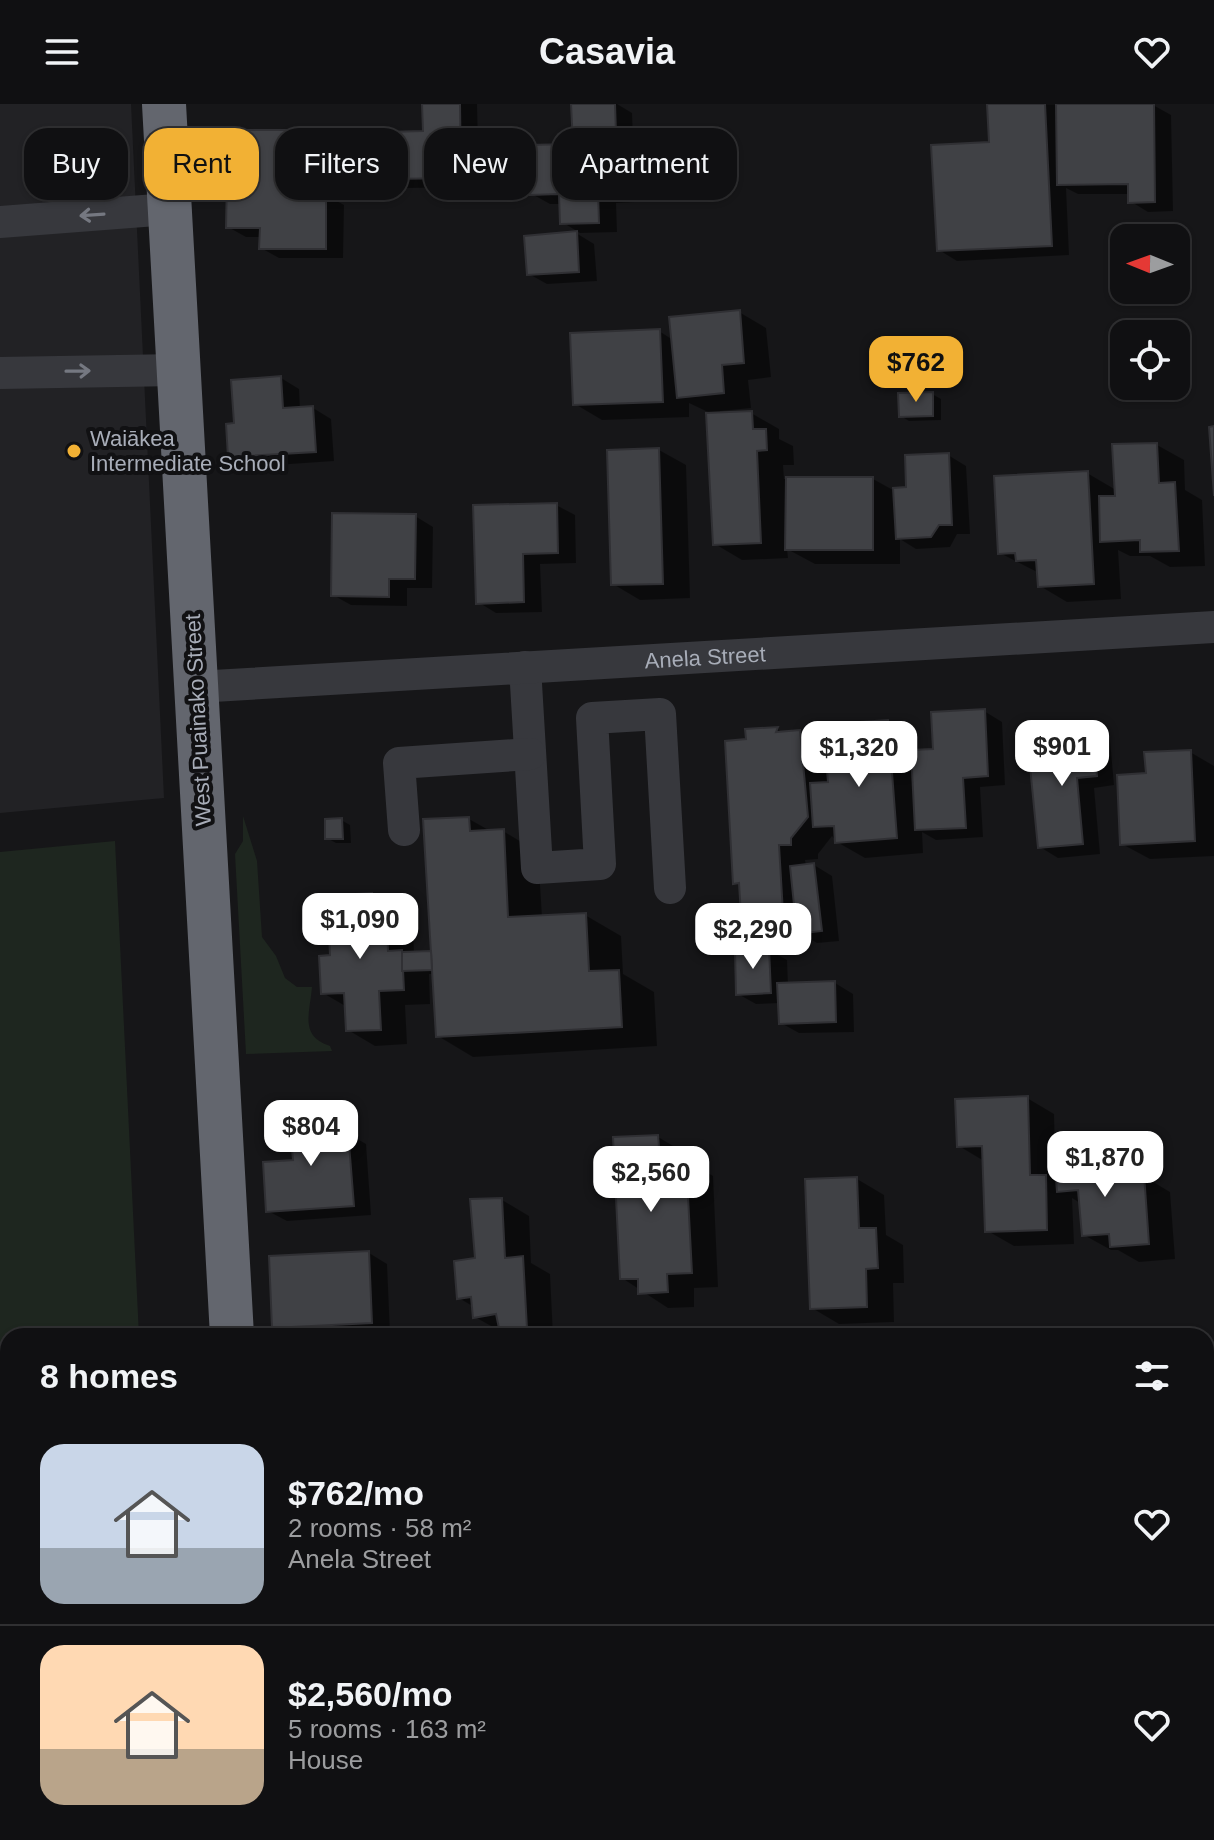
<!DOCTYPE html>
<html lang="en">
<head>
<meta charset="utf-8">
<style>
	:root { --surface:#101012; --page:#1e1e20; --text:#f1f3f6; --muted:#9c9d9f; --line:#303032; --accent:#f2b134 }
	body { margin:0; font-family:Helvetica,sans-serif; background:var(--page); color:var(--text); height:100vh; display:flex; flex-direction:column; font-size:30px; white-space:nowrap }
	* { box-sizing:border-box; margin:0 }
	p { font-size:26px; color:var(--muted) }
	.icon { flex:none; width:44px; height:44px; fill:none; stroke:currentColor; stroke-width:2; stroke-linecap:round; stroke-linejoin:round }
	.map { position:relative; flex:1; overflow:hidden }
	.sheet { position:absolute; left:0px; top:1224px; width:1214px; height:512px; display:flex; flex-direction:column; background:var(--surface); border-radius:24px 24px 0 0; box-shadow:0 2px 6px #0004,0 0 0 2px var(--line) }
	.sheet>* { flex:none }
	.guide { position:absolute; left:24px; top:24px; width:800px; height:72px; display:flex; gap:16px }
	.needle { width:52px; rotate:271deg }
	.buttons { position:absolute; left:1110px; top:120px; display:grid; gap:16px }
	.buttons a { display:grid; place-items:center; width:80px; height:80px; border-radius:16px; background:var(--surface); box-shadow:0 2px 6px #0004,0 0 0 2px var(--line); font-size:40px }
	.price { position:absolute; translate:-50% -68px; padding:0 18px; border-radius:16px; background:#fff; color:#222; font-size:26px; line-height:52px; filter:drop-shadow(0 2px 4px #0008) }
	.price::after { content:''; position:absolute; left:50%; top:48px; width:24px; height:18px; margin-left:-12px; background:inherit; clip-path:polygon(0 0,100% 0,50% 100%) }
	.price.selected { background:var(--accent); color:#111 }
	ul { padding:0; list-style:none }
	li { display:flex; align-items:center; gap:24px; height:200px; padding:0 40px }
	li+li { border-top:2px solid var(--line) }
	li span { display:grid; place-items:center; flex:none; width:224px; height:160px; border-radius:24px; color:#555 }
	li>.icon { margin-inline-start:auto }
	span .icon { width:96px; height:96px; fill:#fffc; stroke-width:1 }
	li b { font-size:34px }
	h2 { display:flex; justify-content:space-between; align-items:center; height:96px; padding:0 40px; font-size:34px }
	.pill { padding:0 28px; border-radius:24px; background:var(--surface); box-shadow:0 2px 6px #0004,0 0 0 2px var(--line); font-size:28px; line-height:72px }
	.pill.selected { background:var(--accent); color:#111 }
	header { display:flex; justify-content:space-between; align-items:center; height:104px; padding:0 40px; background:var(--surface); font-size:36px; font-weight:700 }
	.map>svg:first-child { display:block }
</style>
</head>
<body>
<header><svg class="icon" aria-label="menu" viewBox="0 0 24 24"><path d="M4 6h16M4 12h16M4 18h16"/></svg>Casavia<svg class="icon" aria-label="heart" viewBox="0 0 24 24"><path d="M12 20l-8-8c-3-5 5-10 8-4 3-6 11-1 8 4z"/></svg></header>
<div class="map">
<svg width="1214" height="1736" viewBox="0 0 1214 1736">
	<rect width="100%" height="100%" fill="#161618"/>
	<polygon fill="#222225" points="0,0 131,0 164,694 0,709"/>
	<g fill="#1e261f">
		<path d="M 243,712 L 257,757 L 262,833 L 276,852 L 285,874 L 297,883 L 312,883 C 310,909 299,932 330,942 L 332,947 L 246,950 L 235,750 L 243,737 Z"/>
		<polygon points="115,737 139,1232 8,1232 8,1728 163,1728 163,1736 0,1736 0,748"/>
	</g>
	<g fill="#0007">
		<polygon points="424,0 477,0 479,83 407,84 389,74 425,29"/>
		<polygon points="573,0 617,0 632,9 634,62 651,71 652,97 616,99 617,128 580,129 562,118 561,100 550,100 532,90 575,42"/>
		<polygon points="989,0 1153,1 1171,11 1173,107 1148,108 1130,97 1130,90 1078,90 1066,84 1069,151 957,157 939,146 991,40"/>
		<polygon points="327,28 345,39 344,72 324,72 324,90 344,101 343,154 279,154 261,144 261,133 246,133 228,123 258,77 258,73 251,72 233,62"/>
		<polygon points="576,129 594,140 597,177 547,180 529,170"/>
		<polygon points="739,208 766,224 771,273 748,276 751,304 720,307 720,311 751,309 779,325 779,335 793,342 794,361 783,361 784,375 873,375 893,386 909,385 948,351 966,362 970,430 957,430 950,443 916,445 900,435 900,460 815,460 787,445 788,454 742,456 715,440 708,308 689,299 689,313 602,316 575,300 659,227 673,236"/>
		<polygon points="281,274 299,285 300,305 313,304 331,315 334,357 248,363 230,352 236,321"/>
		<polygon points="932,290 941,295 941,316 909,317 901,312"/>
		<polygon points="1157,341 1184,356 1185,386 1202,396 1205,462 1170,463 1150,452 1130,452 1118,446 1121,495 1067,498 1040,482 1039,469 1000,449 1087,369 1116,386"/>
		<polygon points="659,346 686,361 690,494 640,496 613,480"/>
		<polygon points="556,401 575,411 576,459 540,460 542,508 496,509 478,498"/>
		<polygon points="415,412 433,423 432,484 407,484 407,502 351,501 333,491"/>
		<polygon points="984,607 1002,618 1005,681 980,683 983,733 936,736 922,728 923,749 865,754 837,738 832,732 818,750 818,755 805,756 806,762 814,761 832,772 839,837 817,839 810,835 811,840 771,843 744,827 741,782 735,778 747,627 777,625 784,629 799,628 827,643 829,668 852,666 887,618 915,634 916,648 936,646"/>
		<polygon points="1092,626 1110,636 1114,681 1094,684 1100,750 1058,754 1040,743 1055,661"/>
		<polygon points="1190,648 1214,662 1214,752 1150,755 1122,740 1148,670"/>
		<polygon points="469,715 492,728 503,727 538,748 542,813 585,811 621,832 623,870 654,888 657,942 473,953 438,932 434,870 429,870 430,900 405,901 407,940 375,942 348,926 347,903 323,889 342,808 372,791 399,807 399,812 413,820 414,850 433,850"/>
		<polygon points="341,716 350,721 351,739 336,739 327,734"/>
		<polygon points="769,846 787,856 788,881 835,879 853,890 854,928 799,929 781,919 780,899 756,900 738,890"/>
		<polygon points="1027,994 1054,1010 1055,1049 1094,1046 1121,1061 1122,1074 1143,1072 1170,1088 1175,1155 1139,1158 1118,1146 1111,1146 1084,1131 1082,1100 1072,1094 1074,1140 1014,1142 986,1126 984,1057 959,1042"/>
		<polygon points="328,1009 346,1020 347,1029 366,1040 371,1111 287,1117 268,1107 295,1058"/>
		<polygon points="658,1033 685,1049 685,1056 713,1072 718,1183 694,1184 694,1203 668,1204 622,1174"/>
		<polygon points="857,1075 884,1091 886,1131 903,1141 904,1179 893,1179 894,1218 839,1220 812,1204"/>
		<polygon points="502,1096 529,1112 531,1159 550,1170 553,1232 509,1232 475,1213 474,1203 459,1194"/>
		<polygon points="369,1149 387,1160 390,1229 290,1232 274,1223"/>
		<polygon points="1214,1384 1214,1476 1211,1474 1209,1445 1206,1445 1206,1385"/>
		<polygon points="349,1728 452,1728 452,1736 350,1736"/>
	</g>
	<g fill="#404145" stroke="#303034" stroke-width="2">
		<polygon points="422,0 460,0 461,74 387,75 386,28 423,27"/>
		<polygon points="571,0 615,0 617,59 634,59 635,88 598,89 599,119 560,120 559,90 530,91 528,41 573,40"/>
		<polygon points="987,0 1045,0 1052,142 937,147 931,41 989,38"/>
		<polygon points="1056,0 1154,0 1155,98 1128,99 1128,80 1057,81"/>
		<polygon points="232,26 327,26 327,63 307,63 307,89 326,89 326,145 259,145 260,124 226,124 227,75 256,75 256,64 231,63"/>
		<polygon points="577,127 579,168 527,171 524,132"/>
		<polygon points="740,206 744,259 722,261 724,289 677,294 669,213"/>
		<polygon points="660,225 663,298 573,301 570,229"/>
		<polygon points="281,272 283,304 313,302 316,348 228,353 226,320 234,319 231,276"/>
		<polygon points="933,288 933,312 899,313 898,289"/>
		<polygon points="752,307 753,325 766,325 767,346 757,347 761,439 713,441 706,309"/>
		<polygon points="1214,322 1214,392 1209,323"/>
		<polygon points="1157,339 1159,379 1175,378 1179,447 1140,448 1140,436 1100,438 1099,392 1115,392 1112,340"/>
		<polygon points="659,344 663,480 611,481 607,346"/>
		<polygon points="949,349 952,421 939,421 931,433 896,435 893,384 906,383 905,351"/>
		<polygon points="1088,367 1094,480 1038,483 1036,456 1016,457 1015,449 998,450 994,372"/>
		<polygon points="786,373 873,373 873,446 785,446"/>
		<polygon points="557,399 558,449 523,450 524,498 476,500 473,401"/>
		<polygon points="332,409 416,410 415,475 389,475 389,493 331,492"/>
		<polygon points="985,605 988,672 963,674 966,724 915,726 911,646 933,645 931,608"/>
		<polygon points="888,616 897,734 835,739 834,722 813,723 810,679 828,678 827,666 850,664 847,619"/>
		<polygon points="778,623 776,628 800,626 808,713 791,734 791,741 779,741 784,826 742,828 739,779 733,780 725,637 746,635 745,625"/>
		<polygon points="1092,624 1097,672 1077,674 1083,740 1038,744 1030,662 1053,659 1051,628"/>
		<polygon points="1191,646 1195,737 1120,741 1117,671 1146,669 1144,648"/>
		<polygon points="469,713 470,727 504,725 508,813 586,809 589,867 619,866 622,923 436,933 423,715"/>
		<polygon points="342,714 343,735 325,735 325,715"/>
		<polygon points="814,759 822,827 797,830 790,762"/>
		<polygon points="372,789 373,803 386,802 388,847 402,846 404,886 379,887 381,926 346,927 344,889 321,890 319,852 330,851 328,807 340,806 339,791"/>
		<polygon points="769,844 771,889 736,891 735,845"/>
		<polygon points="431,847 432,866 402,867 402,848"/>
		<polygon points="835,877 836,918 779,920 777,879"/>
		<polygon points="1028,992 1030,1071 1046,1071 1047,1126 985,1128 982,1042 957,1043 955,995"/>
		<polygon points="328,1007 330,1028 348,1027 354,1102 266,1108 263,1058 293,1056 289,1010"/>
		<polygon points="658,1031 660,1056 686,1054 692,1169 667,1170 668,1188 638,1190 638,1175 620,1175 613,1033"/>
		<polygon points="1094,1044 1097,1074 1144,1070 1149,1140 1110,1143 1109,1130 1082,1132 1078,1086 1057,1088 1054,1047"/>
		<polygon points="857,1073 859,1124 876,1124 878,1164 866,1165 867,1203 810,1205 805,1075"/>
		<polygon points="502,1094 505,1154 523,1152 527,1225 500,1229 496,1210 473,1214 471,1193 457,1195 454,1157 475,1154 470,1095"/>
		<polygon points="369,1147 372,1219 272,1224 269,1152"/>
		<polygon points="1214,1382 1214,1428 1206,1429 1206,1383"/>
		<polygon points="1207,1443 1214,1443 1214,1475 1209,1475"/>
		<polygon points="347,1728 434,1728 435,1736 344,1736 348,1736"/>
	</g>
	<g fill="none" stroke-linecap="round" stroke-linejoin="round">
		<g stroke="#37383d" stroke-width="32">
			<polyline points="0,118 169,105"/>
			<polyline points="0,269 178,266"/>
			<polyline points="525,563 537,764 600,760 592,614 660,610 670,784"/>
			<path id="s1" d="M 196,583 L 1214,523"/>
			<polyline points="404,726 399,659 530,650"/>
			<polyline points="1206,1261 1214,1261"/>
		</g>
		<g stroke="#63666e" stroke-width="44">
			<polyline points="164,0 232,1232"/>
			<polyline points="255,1728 255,1736"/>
		</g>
	</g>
	<defs><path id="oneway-shaft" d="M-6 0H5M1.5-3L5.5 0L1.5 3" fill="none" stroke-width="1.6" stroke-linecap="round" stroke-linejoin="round" transform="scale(2)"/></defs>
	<g stroke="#757881">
		<use href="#oneway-shaft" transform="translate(92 111) rotate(176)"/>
		<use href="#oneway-shaft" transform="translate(78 267) rotate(-1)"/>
	</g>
	<circle fill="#f2b134" stroke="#111113" stroke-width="3" cx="74" cy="347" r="8"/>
	<g text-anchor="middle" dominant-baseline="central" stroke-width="8" stroke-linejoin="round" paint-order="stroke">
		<g font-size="22" fill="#a8adb8" stroke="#111113" text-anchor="start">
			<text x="90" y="334">Waiākea<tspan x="90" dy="25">Intermediate School</tspan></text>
		</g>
		<g font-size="22" fill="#a8adb8" stroke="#111113">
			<text stroke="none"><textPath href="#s1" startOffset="510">Anela Street</textPath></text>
			<text transform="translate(198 616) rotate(-93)">West Puainako Street</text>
		</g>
	</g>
</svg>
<div class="buttons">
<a><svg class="needle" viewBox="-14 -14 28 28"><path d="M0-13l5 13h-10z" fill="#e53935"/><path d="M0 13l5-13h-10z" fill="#9c9d9f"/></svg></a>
<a><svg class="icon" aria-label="locate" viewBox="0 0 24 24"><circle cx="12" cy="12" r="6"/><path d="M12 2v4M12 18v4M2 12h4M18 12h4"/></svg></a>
</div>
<b class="price selected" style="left:916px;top:300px">$762</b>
<b class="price" style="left:1062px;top:684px">$901</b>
<b class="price" style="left:859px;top:685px">$1,320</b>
<b class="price" style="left:360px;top:857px">$1,090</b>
<b class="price" style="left:753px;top:867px">$2,290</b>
<b class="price" style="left:311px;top:1064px">$804</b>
<b class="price" style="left:1105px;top:1095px">$1,870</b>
<b class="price" style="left:651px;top:1110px">$2,560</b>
<div class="guide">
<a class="pill">Buy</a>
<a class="pill selected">Rent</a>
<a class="pill">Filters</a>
<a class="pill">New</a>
<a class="pill">Apartment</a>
</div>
<section class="sheet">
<h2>8 homes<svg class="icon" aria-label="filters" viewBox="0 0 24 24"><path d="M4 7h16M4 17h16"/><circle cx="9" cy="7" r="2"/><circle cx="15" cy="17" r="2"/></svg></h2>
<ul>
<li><span style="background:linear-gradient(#c9d6e8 65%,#9aa5b1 0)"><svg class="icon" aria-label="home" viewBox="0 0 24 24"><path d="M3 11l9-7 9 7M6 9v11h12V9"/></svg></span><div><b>$762/mo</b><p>2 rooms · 58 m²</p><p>Anela Street</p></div><svg class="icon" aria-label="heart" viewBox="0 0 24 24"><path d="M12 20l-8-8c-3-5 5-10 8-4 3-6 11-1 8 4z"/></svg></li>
<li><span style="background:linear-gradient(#ffd9b3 65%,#b9a48a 0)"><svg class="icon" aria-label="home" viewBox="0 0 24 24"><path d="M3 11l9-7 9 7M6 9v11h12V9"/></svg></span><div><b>$2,560/mo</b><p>5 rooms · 163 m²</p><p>House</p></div><svg class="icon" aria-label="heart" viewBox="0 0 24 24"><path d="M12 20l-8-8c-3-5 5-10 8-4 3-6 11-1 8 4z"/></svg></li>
</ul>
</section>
</div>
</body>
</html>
